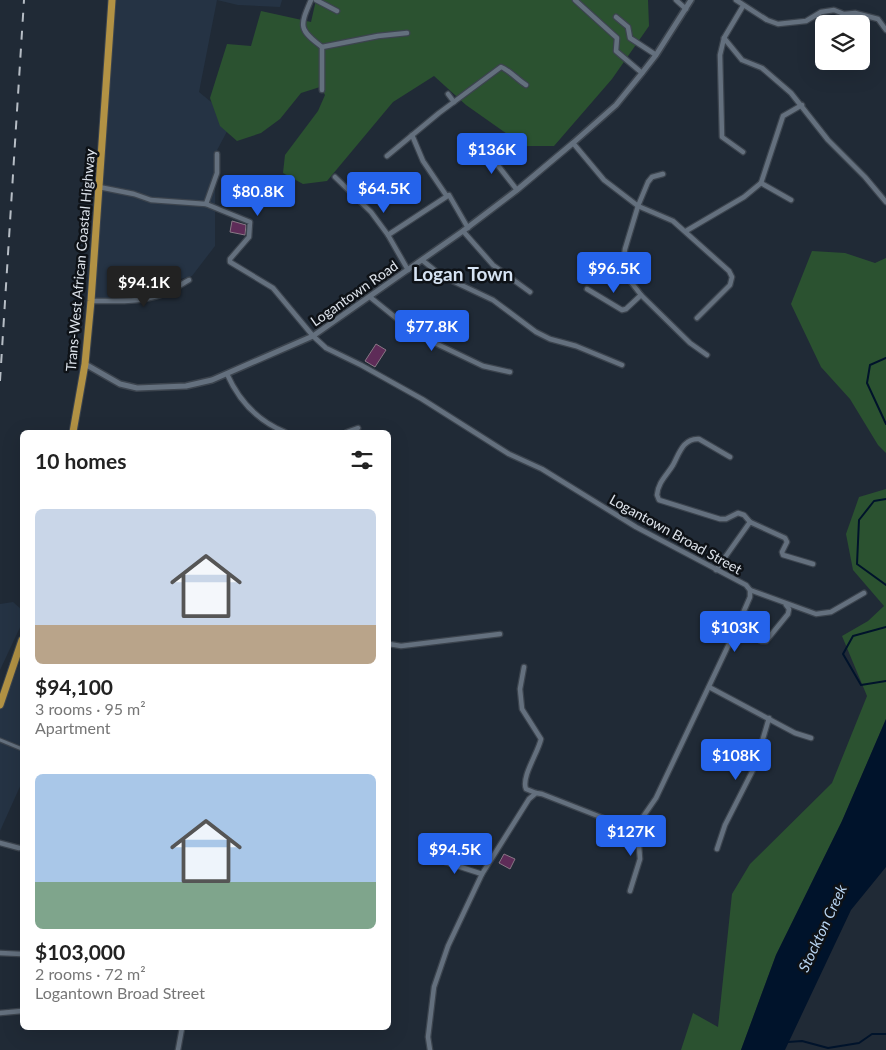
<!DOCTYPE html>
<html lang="en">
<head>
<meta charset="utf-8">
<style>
	:root { --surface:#fff; --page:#f6f6f6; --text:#222; --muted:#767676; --accent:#2563eb }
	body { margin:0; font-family:Lato,sans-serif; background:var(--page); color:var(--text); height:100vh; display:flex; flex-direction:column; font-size:19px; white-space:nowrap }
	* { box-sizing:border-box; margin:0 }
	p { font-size:16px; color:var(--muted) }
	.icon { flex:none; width:28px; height:28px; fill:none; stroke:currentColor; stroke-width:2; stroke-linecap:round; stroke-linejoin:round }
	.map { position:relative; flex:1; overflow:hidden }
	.sheet { position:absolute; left:20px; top:430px; width:371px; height:600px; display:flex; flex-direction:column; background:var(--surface); border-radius:8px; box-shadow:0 5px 20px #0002 }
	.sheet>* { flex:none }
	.controls { position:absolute; left:815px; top:15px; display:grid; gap:10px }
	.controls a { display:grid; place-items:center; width:55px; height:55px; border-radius:8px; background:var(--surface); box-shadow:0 5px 20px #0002; font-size:25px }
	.price { position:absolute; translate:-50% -42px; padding:0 11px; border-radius:5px; background:var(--accent); color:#fff; font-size:16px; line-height:32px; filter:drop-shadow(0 1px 2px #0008) }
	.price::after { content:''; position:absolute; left:50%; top:30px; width:15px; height:11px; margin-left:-8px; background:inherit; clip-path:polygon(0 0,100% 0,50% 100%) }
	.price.on { background:#222; color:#fff }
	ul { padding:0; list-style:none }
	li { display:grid; align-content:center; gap:10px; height:265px; padding:0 15px }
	li span { display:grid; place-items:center; height:155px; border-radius:8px; color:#555 }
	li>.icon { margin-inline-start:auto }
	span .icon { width:90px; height:90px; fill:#fffc; stroke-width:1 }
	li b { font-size:21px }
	h2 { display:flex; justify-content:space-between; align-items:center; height:60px; padding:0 15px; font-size:21px }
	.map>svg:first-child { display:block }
</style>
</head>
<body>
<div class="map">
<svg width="886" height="1050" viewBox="0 0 886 1050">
	<rect width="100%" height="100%" fill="#202a36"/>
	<g fill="#253344">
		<polygon points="110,0 282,0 280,7 238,5 217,0 199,92 233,120 215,154 215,246 192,276 149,287 143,297 93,300"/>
		<polygon points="13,602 22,610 22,623 0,670 0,604"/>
		<polygon points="22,658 22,782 0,831 0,709"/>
	</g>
	<g fill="#2b5230">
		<polygon points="316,0 648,0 649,26 612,79 554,146 524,146 466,105 434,76 393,102 327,181 303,184 283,173 285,155 318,111 325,95 320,87 301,93 280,119 261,133 237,141 220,126 210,98 227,44 251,46 261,11 311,22"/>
		<polygon points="812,251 845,253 875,263 886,258 886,453 878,445 850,399 821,367 791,304"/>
		<polygon points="886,489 886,719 842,821 776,955 741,1050 681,1050 693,1013 718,1027 732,894 750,864 832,783 867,696 842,636 868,621 884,606 853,570 846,534 859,497"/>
	</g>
	<polygon fill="#00132b" points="886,719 886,867 851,910 785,1050 741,1050 776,955 842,821"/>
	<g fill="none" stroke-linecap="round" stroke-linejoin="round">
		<g stroke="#00132b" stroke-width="2">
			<polyline points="886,358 870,365 867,383 886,424"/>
			<polyline points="886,499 874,501 859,520 857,564 886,585"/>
			<polyline points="886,627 853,636 843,654 861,685 886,681"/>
			<polyline points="788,1042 802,1041 828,1048 859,1043 872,1034 886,1034"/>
		</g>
	</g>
	<g fill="#5e2c58" stroke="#887885">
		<polygon points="232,221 246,225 245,235 230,232"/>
		<polygon points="376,344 386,350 375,367 365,361"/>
		<polygon points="504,854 515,859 510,869 499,863"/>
	</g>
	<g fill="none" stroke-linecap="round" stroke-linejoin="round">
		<g stroke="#3c444e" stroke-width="5.5">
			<polyline id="pedestrian" points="0,740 22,749"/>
		</g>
		<g stroke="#3c444e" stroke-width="7">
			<g id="minor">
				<path d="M 311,0 C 300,26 298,29 322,47 L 378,36 L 407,33"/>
				<polyline points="316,0 337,11"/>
				<polyline points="575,0 617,38 616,51 642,73"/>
				<polyline points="676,0 686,9"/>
				<polyline points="736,0 767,20 778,24 806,21 821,12 834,10 844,14 855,13 878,19 886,30"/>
				<polyline points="743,6 724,38 720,55 722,137 743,152"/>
				<polyline points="616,17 628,27 630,38 656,55"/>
				<polyline points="724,38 742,60 762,68 791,93 828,140 865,177 886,202"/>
				<polyline points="322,90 322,47"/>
				<polyline points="448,94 454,102"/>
				<polyline points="412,135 423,161 446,195"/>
				<polyline points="573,143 604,180 638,206 673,221 729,271 732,277 730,285 697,318"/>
				<polyline points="487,146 496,163 517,190"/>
				<path d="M 387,156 L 439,113 L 501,67 C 509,70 518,80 526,85"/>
				<polyline points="663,174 652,177 648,182 638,206 625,249 623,265 631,282 641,295 690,343 707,355"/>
				<polyline points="335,177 371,212 388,235 408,270"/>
				<polyline points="761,183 783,116 802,105"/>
				<polyline points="99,187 134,194 151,200 206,204 250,222 249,237 230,259 230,262 273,288 313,336 326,348 361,365 422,399 509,454 542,469 636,527 746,585 750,590 750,597 737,627 656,798 638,824 630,827 621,825 542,794 536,793 529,799 482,874 448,946 434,987 428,1037 430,1050"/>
				<polyline points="206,204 217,173 217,154"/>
				<polyline points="463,231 493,265 530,292"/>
				<polyline points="686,231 744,197 761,183 791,200"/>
				<polyline points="388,235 449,195 468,228"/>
				<polyline points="422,260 442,276 493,300 536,332 550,339 576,346 622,365"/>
				<polyline points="587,289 622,310 626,309 641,295"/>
				<polyline points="370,297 406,326 437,344 483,366 510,372"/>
				<path d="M 91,301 C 117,301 149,303 172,290 C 178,287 183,283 189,280"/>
				<path d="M 227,374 C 239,401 258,421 285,432"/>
				<polyline points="347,432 358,428"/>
				<path d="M 730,457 L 699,439 C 683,438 679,454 673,465 C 667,475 658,482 657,495 L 659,500 L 720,519 L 726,519 L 738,513 L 744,515 L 750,522"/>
				<polyline points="716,570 750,522 785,538 787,542 782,552 783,555 813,564"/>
				<polyline points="750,590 816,614 831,612 864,593"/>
				<polyline points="737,627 761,641 766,641 788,614 789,609 786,605"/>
				<polyline points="389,644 401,646 500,634"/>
				<path d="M 524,667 L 520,689 L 522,709 L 541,739 C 538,753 521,777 526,789 L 536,793"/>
				<polyline points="709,687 795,733 811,738"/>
				<polyline points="621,825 639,846 640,859 630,891"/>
				<polyline points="0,843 19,848"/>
				<polyline points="717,849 725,825 755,766 769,718"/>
				<polyline points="433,858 482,874"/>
				<polyline points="0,953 22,954"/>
				<polyline points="0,1013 22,1011"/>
				<polyline points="178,1050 182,1028"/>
			</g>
		</g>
		<g stroke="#3c444e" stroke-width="8">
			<polyline id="tertiary" points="85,364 120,384 137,388 186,386 212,380 313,336 463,231 517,190 573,143 616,105 642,73 656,55 691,0"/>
		</g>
		<g stroke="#3c444e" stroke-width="9">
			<g id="trunk">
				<polyline points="73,432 85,364 91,301 112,0"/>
				<polyline points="0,705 22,640"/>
			</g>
		</g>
		<use href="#pedestrian" stroke="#64707e" stroke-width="3"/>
		<use href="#minor" stroke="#64707e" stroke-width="4.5"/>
		<use href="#tertiary" stroke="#64707e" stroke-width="5"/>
		<use href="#trunk" stroke="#b29244" stroke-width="7"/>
		<polyline stroke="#b6bdc5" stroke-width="2" stroke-dasharray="9 9" stroke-linecap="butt" points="0,381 24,0"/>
	</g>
	<g text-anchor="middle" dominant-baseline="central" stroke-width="5" stroke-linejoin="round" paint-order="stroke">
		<g font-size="14" fill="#dde3eb" stroke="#0e1217">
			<text transform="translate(80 260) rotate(-85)">Trans-West African Coastal Highway</text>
			<text transform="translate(354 293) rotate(-35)">Logantown Road</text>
			<text transform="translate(676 534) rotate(29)">Logantown Broad Street</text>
		</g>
		<g font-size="15" font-style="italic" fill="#b8d4f1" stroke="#0e1217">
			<text transform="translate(822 928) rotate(-65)">Stockton Creek</text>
		</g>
		<g font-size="19" font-weight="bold" fill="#d6e3f3" stroke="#0e1217">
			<text x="463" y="273">Logan Town</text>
		</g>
	</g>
</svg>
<div class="controls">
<a><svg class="icon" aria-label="layers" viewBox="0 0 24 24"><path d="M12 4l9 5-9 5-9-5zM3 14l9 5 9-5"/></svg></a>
</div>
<b class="price" style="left:492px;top:175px">$136K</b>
<b class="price" style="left:384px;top:214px">$64.5K</b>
<b class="price" style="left:258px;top:217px">$80.8K</b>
<b class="price" style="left:614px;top:294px">$96.5K</b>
<b class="price on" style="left:144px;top:308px">$94.1K</b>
<b class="price" style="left:432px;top:352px">$77.8K</b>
<b class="price" style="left:735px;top:653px">$103K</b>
<b class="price" style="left:736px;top:781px">$108K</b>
<b class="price" style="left:631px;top:857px">$127K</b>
<b class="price" style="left:455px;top:875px">$94.5K</b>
<section class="sheet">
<h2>10 homes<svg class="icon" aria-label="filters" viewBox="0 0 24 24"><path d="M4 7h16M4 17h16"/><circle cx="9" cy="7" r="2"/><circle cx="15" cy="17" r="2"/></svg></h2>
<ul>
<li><span style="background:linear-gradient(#c9d6e8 75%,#b9a48a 0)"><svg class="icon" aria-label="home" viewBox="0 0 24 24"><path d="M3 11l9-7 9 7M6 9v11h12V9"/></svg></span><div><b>$94,100</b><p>3 rooms · 95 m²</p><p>Apartment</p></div></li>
<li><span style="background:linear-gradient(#a9c7e8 70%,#7fa58c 0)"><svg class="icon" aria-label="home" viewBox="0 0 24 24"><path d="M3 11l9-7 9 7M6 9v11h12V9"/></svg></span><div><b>$103,000</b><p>2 rooms · 72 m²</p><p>Logantown Broad Street</p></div></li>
</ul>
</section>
</div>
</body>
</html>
